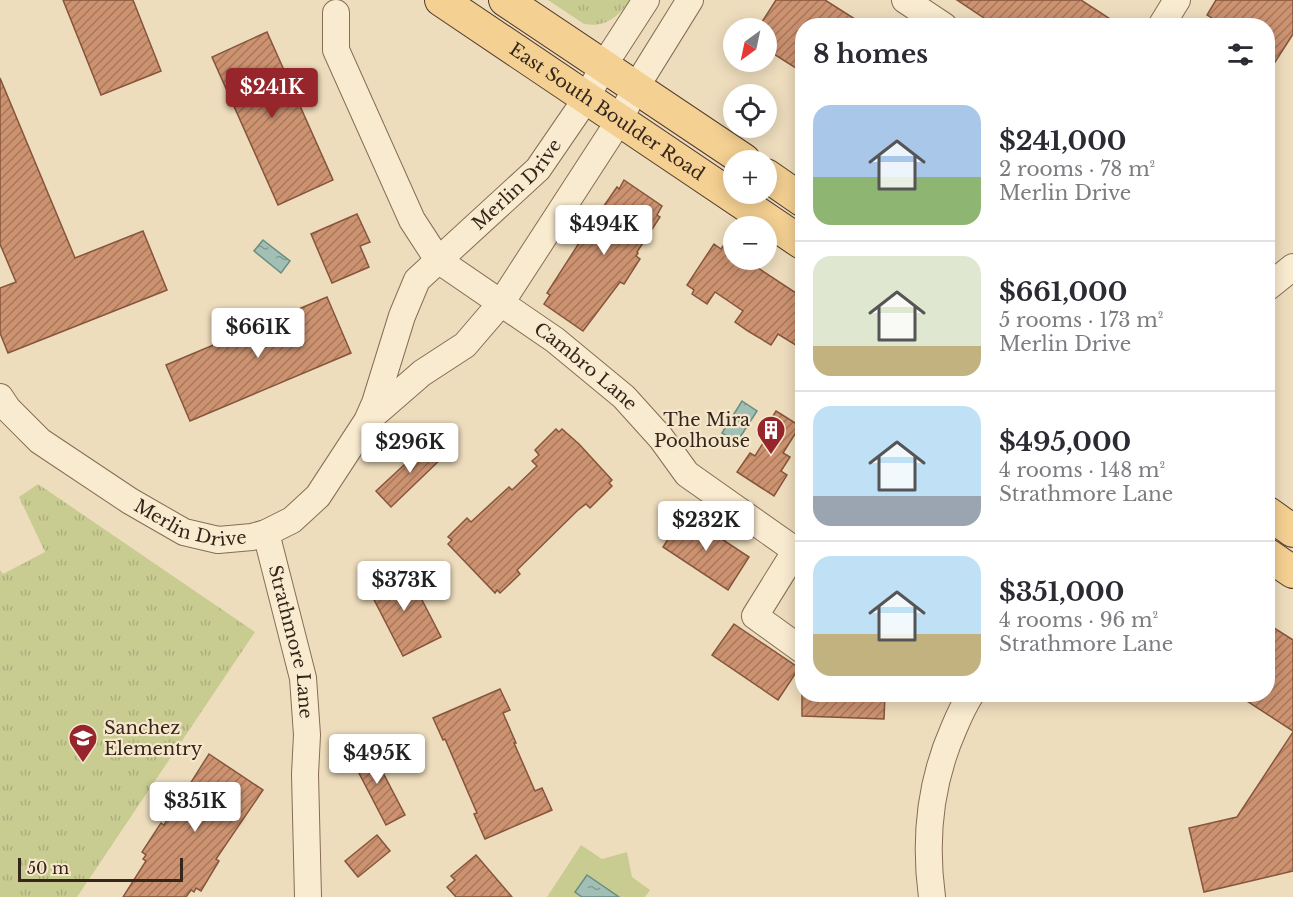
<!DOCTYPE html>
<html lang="en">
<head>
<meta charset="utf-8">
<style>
	:root { --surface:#fff; --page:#f2f2f3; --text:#2b2b33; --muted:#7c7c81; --line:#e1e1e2; --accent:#96252c }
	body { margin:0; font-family:"Libre Baskerville",serif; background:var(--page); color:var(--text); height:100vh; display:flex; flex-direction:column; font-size:22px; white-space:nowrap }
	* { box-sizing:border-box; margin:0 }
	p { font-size:20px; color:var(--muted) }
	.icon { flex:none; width:33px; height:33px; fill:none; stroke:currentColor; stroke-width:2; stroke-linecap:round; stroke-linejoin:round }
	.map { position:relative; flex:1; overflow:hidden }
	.sheet { position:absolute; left:795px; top:18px; width:480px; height:684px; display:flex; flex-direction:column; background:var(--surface); border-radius:24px; box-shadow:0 3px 15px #0003 }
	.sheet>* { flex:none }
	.needle { width:39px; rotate:213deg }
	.buttons { position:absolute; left:723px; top:18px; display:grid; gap:12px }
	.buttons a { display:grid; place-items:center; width:54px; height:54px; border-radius:50%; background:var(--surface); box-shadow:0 3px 15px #0003; font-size:30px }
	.scale { position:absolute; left:18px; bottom:15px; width:165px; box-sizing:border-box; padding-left:6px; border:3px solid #35261b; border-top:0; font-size:16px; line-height:21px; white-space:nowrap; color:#35261b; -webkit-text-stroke:4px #f6e7cc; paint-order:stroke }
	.price { position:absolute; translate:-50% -51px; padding:0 14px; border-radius:6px; background:#fff; color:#222; font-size:20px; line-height:39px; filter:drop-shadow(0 2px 3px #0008) }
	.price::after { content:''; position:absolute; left:50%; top:36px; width:18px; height:14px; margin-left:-9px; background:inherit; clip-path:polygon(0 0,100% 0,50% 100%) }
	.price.current { background:var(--accent); color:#fff }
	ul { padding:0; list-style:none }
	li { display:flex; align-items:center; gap:18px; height:150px; padding:0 18px }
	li+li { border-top:2px solid var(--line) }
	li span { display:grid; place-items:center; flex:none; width:168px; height:120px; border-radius:18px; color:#555 }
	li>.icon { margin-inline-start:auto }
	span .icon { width:72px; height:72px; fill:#fffc; stroke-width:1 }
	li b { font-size:26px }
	h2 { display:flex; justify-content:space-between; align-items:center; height:72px; padding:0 18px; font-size:26px }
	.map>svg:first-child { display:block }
</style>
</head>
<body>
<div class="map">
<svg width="1293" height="897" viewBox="0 0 1293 897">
	<defs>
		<pattern id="park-tufts" width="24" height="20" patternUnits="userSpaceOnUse" patternTransform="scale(1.5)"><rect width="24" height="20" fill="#c8cc91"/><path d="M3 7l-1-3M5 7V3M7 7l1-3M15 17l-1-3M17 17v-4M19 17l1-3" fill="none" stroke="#acaf7c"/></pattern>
		<pattern id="water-ripples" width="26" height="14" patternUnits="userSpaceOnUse" patternTransform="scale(1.5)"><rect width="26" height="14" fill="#a1bfb5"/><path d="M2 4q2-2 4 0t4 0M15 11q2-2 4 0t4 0" fill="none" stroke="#849b92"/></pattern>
		<pattern id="building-hatch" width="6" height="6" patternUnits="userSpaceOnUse" patternTransform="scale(1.5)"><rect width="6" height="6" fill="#cd9371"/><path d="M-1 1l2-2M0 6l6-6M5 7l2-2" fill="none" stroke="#a7785c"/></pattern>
	</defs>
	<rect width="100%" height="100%" fill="#eeddbd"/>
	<g fill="url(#park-tufts)">
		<path d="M 548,0 L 630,0 C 618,17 605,28 584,24 Z"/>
		<polygon points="38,484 255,632 77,897 0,897 0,570 3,574 45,552 19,497"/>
	</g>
	<polygon fill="#c8cc91" points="581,845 602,859 627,852 632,877 650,890 645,897 547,897"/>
	<g fill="url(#water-ripples)" stroke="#688d82" stroke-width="1.5">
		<polygon points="263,240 290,261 281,273 254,251"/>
		<polygon points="742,401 757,411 737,442 722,433"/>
		<polygon points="587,875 619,897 582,897 575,892"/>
	</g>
	<g fill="url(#building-hatch)" stroke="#86553b" stroke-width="1.5">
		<polygon points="63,0 133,0 161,71 101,95"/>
		<polygon points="776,0 825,0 866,26 802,26 802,72 766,49 766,28 758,28"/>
		<polygon points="957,0 1081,0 1121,26 996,26"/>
		<polygon points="1216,0 1293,0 1293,34 1268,73 1268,26 1207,26 1212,18 1207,15"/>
		<polygon points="267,32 333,180 278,205 212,57"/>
		<polygon points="0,78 75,258 143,231 167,290 8,353 0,333 0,288 16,282 0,244"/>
		<polygon points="624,180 662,206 657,215 660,217 637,252 638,253 636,256 640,259 624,284 620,282 583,331 544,304 550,295 547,293 590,226 617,187 619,189"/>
		<polygon points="357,214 370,242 360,246 369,267 332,283 311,234"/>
		<polygon points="714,244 721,249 723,246 734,253 734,260 746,260 802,297 802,349 778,334 771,345 748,331 735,322 743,311 715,292 707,304 692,294 694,290 687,285"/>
		<polygon points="327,297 351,353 190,421 166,365"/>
		<polygon points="776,411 800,426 783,453 790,457 781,471 787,475 774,496 737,472 750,453 755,456 772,429 767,426"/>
		<polygon points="556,429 559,432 562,429 579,444 612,480 609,483 612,486 590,508 586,504 578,510 517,570 520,574 500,593 497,590 495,593 448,544 452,540 448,537 467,518 471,522 509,487 512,490 537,466 532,461 539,455 535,450"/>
		<polygon points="431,440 445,455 391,507 376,491"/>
		<polygon points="684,514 749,557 728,590 663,547"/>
		<polygon points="405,567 441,637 403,656 367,586"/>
		<polygon points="734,624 799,668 778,700 712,655"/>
		<polygon points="1268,624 1293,640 1293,731 1236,694 1268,694"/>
		<polygon points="500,689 510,710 503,713 516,743 514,743 535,791 542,788 552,810 485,839 474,814 477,813 445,739 443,740 433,718"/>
		<polygon points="802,694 885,694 884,719 802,716"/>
		<polygon points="1293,732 1293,871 1204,892 1189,828 1237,817"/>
		<polygon points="368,744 405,815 386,825 349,754"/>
		<polygon points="209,754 263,790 216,859 219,861 201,891 196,888 194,892 191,890 186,897 123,897 146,861 143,859 146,855 142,852 161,823 164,825"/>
		<polygon points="377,835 390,851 358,877 345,861"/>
		<polygon points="476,855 512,897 456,897 447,887 455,880 451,876"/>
	</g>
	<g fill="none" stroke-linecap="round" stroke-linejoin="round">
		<g stroke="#866d56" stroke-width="28">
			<g id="minor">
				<polyline points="905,0 944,26"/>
				<path id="s1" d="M 336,13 L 336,50 L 412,220 L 438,260 L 555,340 L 624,397 L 661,438 L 687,474 L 802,555"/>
				<polyline points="1161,26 1177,0"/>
				<polyline points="1268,287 1293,267"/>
				<path id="s2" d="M 0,397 L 8,409 L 40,441 L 130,501 L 184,532 L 218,540 L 252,537 L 266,533 L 292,520 L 318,496 L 367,421 L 375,403 L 402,316 L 417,280 L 538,169 L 586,99 L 604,65 L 646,0"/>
				<polyline points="369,419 422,373 465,345 501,303 619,121 636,87 690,0"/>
				<path id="s3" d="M 266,533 L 303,678 L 307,735 L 305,774 L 308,897"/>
				<polyline points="796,550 755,616 802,650"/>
				<path d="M 932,897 C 924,838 930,782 954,728 C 959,716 964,705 971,694"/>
			</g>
		</g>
		<g stroke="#533b2b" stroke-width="34">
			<g id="major">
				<path id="s4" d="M 441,0 L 802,243"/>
				<polyline points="505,0 744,160"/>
				<polyline points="766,175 802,200"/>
				<polyline points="1268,513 1293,531"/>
				<polyline points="1268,555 1293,572"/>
			</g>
		</g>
		<use href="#minor" stroke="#f9ebd0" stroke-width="26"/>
		<use href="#major" stroke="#f4d092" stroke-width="32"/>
	</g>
	<defs>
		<g id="building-pin" transform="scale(1.5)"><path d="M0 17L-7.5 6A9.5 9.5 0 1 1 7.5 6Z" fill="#96252c" stroke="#f6e7cc"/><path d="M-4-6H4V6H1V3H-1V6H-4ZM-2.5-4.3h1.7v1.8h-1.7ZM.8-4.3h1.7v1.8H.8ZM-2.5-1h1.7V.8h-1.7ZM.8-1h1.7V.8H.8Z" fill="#fff"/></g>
		<g id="school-pin" transform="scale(1.5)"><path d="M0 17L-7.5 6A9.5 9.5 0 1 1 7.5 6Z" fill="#96252c" stroke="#f6e7cc"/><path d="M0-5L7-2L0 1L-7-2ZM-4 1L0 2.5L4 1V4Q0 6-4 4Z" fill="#fff"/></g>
	</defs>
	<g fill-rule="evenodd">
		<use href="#building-pin" x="771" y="430"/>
		<use href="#school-pin" x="83" y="738"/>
	</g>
	<g text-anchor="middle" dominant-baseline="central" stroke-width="4.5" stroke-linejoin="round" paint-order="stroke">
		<g font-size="18" fill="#35261b" stroke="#f6e7cc">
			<text stroke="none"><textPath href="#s4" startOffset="200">East South Boulder Road</textPath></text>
			<text stroke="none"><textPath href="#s2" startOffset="756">Merlin Drive</textPath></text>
			<text stroke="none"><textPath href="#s1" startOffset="453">Cambro Lane</textPath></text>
			<text stroke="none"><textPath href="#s2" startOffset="234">Merlin Drive</textPath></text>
			<text stroke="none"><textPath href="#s3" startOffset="112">Strathmore Lane</textPath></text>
		</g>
		<g font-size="18" fill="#35261b" stroke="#f6e7cc" text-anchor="end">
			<text x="750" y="420">The Mira<tspan x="750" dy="21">Poolhouse</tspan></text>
			<text x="104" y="728" text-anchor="start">Sanchez<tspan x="104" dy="21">Elementry</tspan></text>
		</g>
	</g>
</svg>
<div class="buttons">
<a><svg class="needle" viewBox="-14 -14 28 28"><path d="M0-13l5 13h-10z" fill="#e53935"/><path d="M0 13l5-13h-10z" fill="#7c7c81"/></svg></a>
<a><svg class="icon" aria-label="locate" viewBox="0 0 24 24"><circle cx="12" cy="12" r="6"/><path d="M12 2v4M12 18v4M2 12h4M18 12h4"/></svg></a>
<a>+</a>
<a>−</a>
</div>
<div class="scale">50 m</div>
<b class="price current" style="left:272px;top:119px">$241K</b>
<b class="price" style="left:604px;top:256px">$494K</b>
<b class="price" style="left:258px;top:359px">$661K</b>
<b class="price" style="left:410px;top:474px">$296K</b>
<b class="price" style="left:706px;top:552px">$232K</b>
<b class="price" style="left:404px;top:612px">$373K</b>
<b class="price" style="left:377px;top:785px">$495K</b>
<b class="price" style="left:195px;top:833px">$351K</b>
<section class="sheet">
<h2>8 homes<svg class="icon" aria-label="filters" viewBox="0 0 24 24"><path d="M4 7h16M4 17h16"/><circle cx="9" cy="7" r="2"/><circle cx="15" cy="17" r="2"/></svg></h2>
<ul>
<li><span style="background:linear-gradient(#a9c7e8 60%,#8fb573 0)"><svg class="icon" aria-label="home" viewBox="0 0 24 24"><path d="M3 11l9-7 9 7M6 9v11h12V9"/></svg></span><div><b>$241,000</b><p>2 rooms · 78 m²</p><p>Merlin Drive</p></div></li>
<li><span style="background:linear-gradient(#dfe7d0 75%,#c2b280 0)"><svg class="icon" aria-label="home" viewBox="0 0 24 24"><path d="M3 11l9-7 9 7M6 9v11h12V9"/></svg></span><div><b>$661,000</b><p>5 rooms · 173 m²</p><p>Merlin Drive</p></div></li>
<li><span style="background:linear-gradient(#bfe0f5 75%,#9aa5b1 0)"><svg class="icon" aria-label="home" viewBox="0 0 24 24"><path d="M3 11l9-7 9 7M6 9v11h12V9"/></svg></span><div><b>$495,000</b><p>4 rooms · 148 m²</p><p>Strathmore Lane</p></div></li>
<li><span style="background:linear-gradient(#bfe0f5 65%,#c2b280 0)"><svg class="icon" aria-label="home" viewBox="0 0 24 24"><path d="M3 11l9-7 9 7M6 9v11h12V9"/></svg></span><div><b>$351,000</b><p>4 rooms · 96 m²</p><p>Strathmore Lane</p></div></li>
</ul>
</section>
</div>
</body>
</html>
